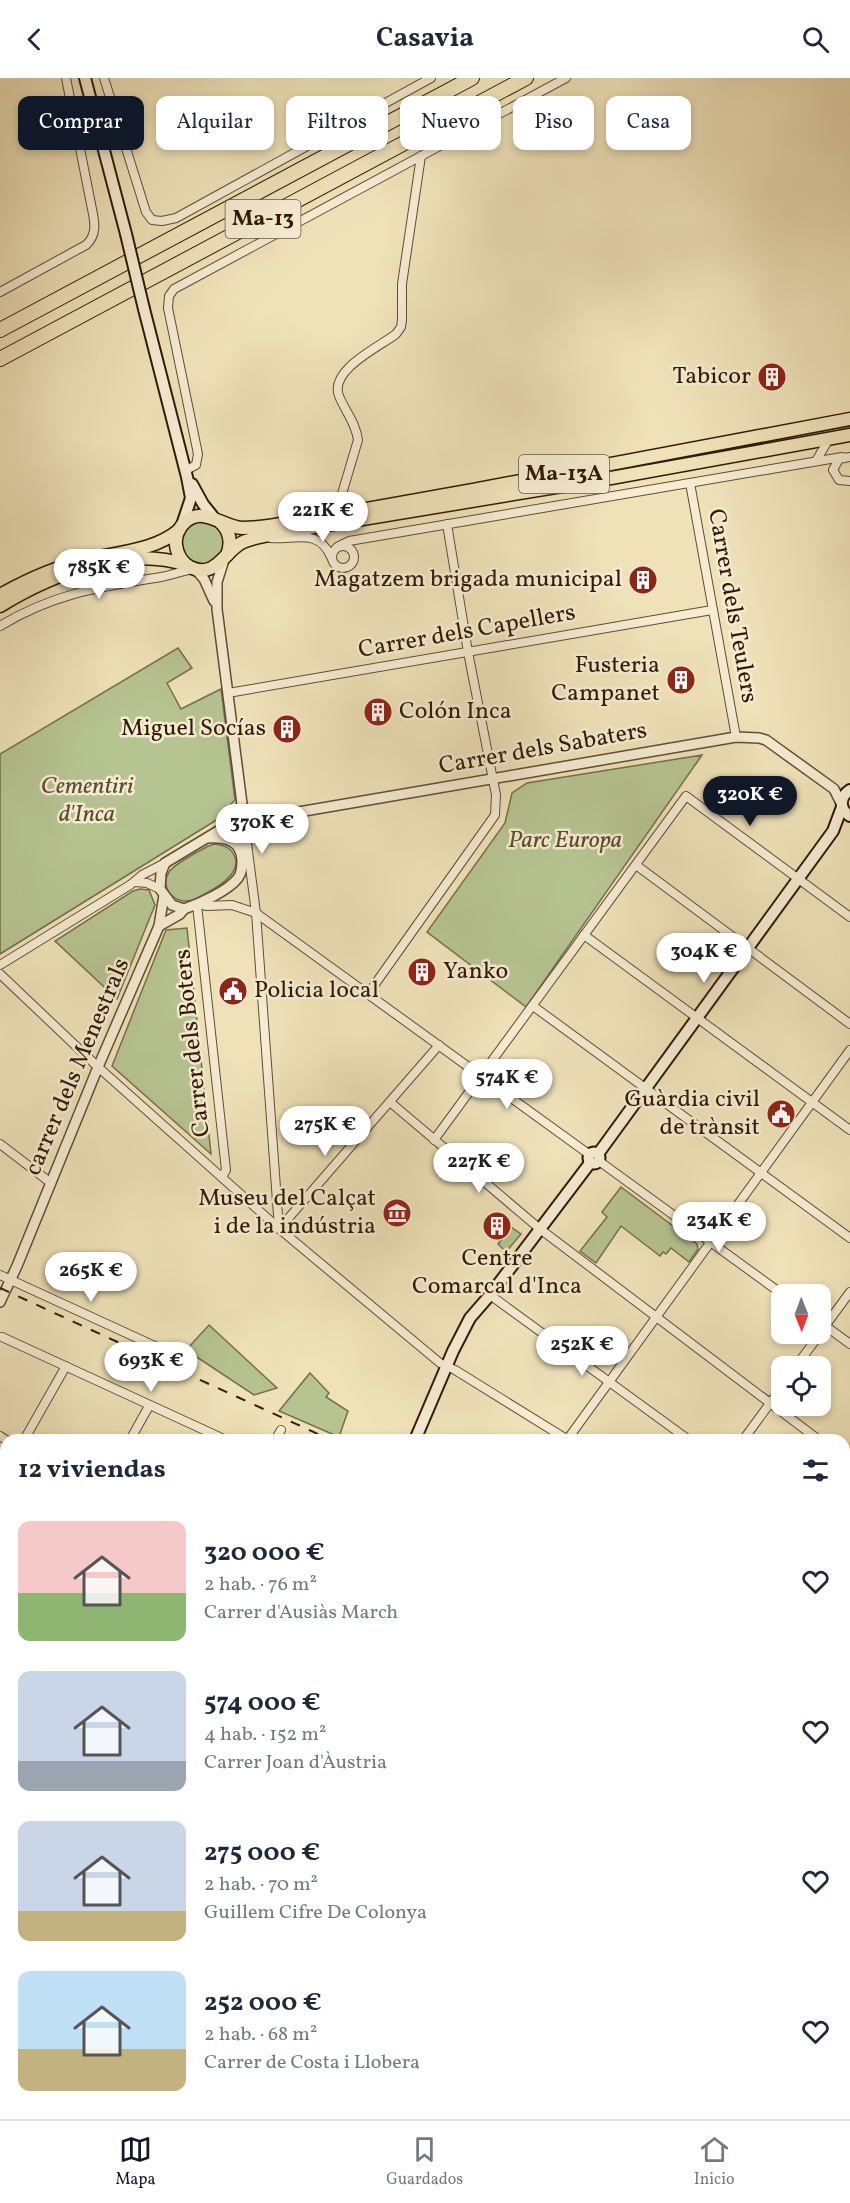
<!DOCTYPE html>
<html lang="es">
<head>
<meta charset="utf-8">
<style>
	:root { --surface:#fff; --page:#f2f2f3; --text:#1f2937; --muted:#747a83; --line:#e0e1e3; --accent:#111827 }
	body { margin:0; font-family:Vollkorn,serif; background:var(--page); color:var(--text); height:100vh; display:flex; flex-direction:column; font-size:22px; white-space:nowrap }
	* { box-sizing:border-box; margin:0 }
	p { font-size:20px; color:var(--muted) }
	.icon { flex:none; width:33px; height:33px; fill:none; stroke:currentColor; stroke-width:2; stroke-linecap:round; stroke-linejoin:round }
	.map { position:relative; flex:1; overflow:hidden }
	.panel { position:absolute; left:0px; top:1356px; width:850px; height:686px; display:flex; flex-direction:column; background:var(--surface); border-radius:18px 18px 0 0; box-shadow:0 3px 9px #0003 }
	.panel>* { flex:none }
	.hud { position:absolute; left:18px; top:18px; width:814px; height:54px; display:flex; gap:12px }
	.needle { width:39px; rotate:179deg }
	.tools { position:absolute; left:771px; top:1206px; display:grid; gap:12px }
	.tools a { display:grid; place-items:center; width:60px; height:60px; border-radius:12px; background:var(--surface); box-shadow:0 3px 9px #0003; font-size:30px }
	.price { position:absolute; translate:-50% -51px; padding:0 14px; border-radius:21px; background:#fff; color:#222; font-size:20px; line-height:39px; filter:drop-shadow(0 2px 3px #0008) }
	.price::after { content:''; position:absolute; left:50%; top:36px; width:18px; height:14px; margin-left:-9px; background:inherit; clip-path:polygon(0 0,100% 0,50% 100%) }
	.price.on { background:var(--accent); color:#fff }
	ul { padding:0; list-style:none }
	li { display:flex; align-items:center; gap:18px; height:150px; padding:0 18px }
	li span { display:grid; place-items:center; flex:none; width:168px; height:120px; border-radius:12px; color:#555 }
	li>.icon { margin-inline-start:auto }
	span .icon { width:72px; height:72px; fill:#fffc; stroke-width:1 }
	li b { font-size:26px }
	h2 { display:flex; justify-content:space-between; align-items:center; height:72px; padding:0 18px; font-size:26px }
	.tag { padding:0 21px; border-radius:12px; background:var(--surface); box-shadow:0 3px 9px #0003; font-size:21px; line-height:54px }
	.tag.on { background:var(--accent); color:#fff }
	header { display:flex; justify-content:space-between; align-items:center; height:78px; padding:0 18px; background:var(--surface); font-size:27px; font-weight:700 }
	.menu { display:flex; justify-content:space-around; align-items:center; height:84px; border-top:2px solid var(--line); background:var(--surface); font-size:16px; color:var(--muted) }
	.menu a { display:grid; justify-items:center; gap:3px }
	.menu .on { color:var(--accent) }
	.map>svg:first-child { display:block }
</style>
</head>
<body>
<header><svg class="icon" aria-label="back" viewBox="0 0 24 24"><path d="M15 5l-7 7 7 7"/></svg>Casavia<svg class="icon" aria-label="search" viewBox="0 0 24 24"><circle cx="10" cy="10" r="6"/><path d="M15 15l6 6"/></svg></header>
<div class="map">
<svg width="850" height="2041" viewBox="0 0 850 2041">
	<rect width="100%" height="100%" fill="#efe2b9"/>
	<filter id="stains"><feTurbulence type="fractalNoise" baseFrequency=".00333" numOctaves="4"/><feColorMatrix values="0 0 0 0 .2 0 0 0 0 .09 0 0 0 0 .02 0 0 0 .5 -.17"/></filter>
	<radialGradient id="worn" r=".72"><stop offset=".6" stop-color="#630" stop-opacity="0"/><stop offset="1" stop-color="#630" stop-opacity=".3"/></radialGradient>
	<g fill="#b6c491" stroke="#746f4c" stroke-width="1.5">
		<polygon points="850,347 850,352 583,398"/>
		<circle cx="203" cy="465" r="21"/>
		<polygon points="178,570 192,590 167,605 181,631 221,611 235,722 231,726 231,733 0,876 0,676"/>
		<polygon points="702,677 526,929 427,854 505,745 512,715 527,705"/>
		<path d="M 215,766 C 223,767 230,769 234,777 C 245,797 209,814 195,821 C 178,829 158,812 169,794 C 175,785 198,774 208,768 Z"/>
		<polygon points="140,811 149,812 155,827 117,921 55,863 133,813"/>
		<polygon points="187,850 211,1076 112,988 166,852"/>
		<polygon points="621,1109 697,1166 698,1171 689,1184 671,1170 666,1176 663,1174 660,1178 621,1148 596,1185 580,1173 607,1139 602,1134"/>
		<polygon points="511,1149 521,1156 506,1174 498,1166"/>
		<polygon points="209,1247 277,1310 254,1317 186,1272"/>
		<polygon points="310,1295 329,1315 326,1319 348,1333 339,1359 279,1333"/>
	</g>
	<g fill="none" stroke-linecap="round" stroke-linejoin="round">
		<g stroke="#614c34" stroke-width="8">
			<g id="pedestrian">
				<polyline points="0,1837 6,1840"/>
				<polyline points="0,1930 6,1927"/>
			</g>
		</g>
		<g stroke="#614c34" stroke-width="10">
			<g id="minor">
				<polyline points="104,0 146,134 152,142 162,143 176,140 431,0"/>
				<path d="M 0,214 L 86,167 C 97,157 95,145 92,131 L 66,0"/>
				<polyline points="850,379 839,381 833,392 839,402 850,403"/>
				<polyline points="816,383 829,361"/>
				<polyline points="186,392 196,387 198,376 168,230 169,218 174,211 566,0"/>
				<polyline points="690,405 736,659"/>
				<path d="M 336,436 L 358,362 C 356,345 345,333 339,318 C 329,292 379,269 396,256 L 401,249 L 402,242 L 402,206 L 421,78"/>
				<path d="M 271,460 C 295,462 319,450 331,479"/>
				<circle cx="343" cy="479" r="11"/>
				<polyline points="337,469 349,463 842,379"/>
				<path d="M 0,548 C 55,515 100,509 161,499 C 172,497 182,493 193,491"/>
				<polyline points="228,615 712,532"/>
				<polyline points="287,736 289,742 302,752"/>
				<polyline points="246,758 256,835 279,1151"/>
				<polyline points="636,787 850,946"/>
				<polyline points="135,804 147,805 160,811"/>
				<polyline points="199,826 206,828 232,827 256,835 590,1077"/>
				<polyline points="197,827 226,1092 222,1099"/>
				<polyline points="584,857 850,1052"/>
				<polyline points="0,887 130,807 142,797 165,785"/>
				<polyline points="0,896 98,989 283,1154 440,1285 455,1292 568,1362"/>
				<polyline points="368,916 495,737 496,717 468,574 447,446"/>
				<polyline points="533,928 850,1160"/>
				<polyline points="390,1024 540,1151 819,1362"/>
				<polyline points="434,1062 686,718 850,839"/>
				<polyline points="0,1066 51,1105"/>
				<polyline points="599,1083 782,1216"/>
				<polyline points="279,1151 439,967"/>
				<polyline points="0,1197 172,1276"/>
				<polyline points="490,1217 689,1362"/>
				<polyline points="820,1244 850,1266"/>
				<polyline points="820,1255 850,1214"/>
				<polyline points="2,1259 226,1362"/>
				<polyline points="796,1288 820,1256"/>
				<polyline points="0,1358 6,1362"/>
				<polyline points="24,1362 66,1288"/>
				<polyline points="130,1362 149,1328"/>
				<polyline points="275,1362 281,1352"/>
				<polyline points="567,1362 850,972"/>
				<polyline points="743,1362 782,1309"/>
				<polyline points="844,1382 850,1386"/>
				<polyline points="0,1406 6,1395"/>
				<polyline points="844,1461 850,1452"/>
				<polyline points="850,1469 848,1476 850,1479"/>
				<polyline points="844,1509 850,1509"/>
				<polyline points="844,1580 850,1582"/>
				<polyline points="0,1617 6,1620"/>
				<polyline points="844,1702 850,1698"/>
				<polyline points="0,1725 6,1717"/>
				<polyline points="0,1767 6,1759"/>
				<polyline points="844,1794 850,1790"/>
				<polyline points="844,1807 850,1813"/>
				<polyline points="0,1817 6,1809"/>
				<polyline points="844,1825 850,1831"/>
				<polyline points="844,1893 850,1888"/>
				<polyline points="0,1950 6,1949"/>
				<polyline points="844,1984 850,1979"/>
				<polyline points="47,2036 49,2041"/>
				<polyline points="123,2036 125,2041"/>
				<polyline points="199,2036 203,2041"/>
				<polyline points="282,2036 287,2041"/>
				<polyline points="396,2036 403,2041"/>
				<polyline points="496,2036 502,2041"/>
				<polyline points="611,2036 617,2041"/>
				<polyline points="720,2036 724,2041"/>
				<polyline points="842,2036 847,2041"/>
				<polyline points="13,2041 27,2036"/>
				<polyline points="210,2041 218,2036"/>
				<polyline points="365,2041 369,2036"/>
				<polyline points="467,2041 472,2036"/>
				<polyline points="515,2041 520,2036"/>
				<polyline points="563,2041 567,2036"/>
				<polyline points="780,2041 786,2036"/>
			</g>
		</g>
		<g stroke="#614c34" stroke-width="12">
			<g id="tertiary">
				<polyline points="224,482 217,504 217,531 246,757 241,772"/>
				<polyline points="195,491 204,501 214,523"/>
				<polyline points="244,741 287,736 736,659 759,660 766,662 834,711 841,725"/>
				<path d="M 208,760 C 225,759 241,762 242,782 C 242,789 242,795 238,800 C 228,813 199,826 184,831 L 172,827 L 160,811 L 161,795 L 165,785 L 233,744 L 240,735 L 241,727"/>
				<polyline points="159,848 180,836 184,831"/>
				<polyline points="0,1224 17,1188 98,989 159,848 164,817"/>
			</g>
		</g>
		<g stroke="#321a07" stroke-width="14">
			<g id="secondary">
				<polyline points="85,0 126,156"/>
				<polyline points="144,231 187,399 191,420 182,447"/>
				<polyline points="192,406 203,426 215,441"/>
				<path d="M 850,712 C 839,719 839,731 850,738"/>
				<circle cx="594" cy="1080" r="5.5"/>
				<polyline points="598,1076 833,753 842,729"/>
				<polyline points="415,1362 453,1273 470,1240 490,1217 590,1085"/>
				<polyline points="0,1460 6,1464"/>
				<polyline points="0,1483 6,1486"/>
			</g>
		</g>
		<g stroke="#321a07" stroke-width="15">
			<polyline id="primary" points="844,1615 850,1617"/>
		</g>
		<g stroke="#321a07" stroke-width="15">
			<g id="trunk">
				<path d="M 850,341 C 669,376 487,410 305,442 C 285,445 263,450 242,450 C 222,449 202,426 183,446 C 178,452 175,459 176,467 C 177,476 182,485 190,489 C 216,502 225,472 243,464 C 254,459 267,458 278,455 L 611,400 L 850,357"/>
				<path d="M 220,444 C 230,453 232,464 227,477"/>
				<path d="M 0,517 C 25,503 53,490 82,483 C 114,474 153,474 179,452"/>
				<path d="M 0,528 C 52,496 126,467 186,487"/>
			</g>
		</g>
		<g stroke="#321a07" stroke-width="16">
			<g id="motorway">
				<polyline points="0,252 472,0"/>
				<polyline points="0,281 526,0"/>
			</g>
		</g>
		<use href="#pedestrian" stroke="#f5ecd2" stroke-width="5"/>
		<use href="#minor" stroke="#f5ecd2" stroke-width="8"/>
		<use href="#tertiary" stroke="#f5ecd2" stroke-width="9"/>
		<use href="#secondary" stroke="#f5ecd2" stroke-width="10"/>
		<use href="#primary" stroke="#efe2b9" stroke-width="12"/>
		<use href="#trunk" stroke="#efe2b9" stroke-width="12"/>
		<use href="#motorway" stroke="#efe2b9" stroke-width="14"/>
		<g stroke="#321a07" stroke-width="2" stroke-dasharray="10 10" stroke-linecap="butt">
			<polyline points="0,1210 331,1362"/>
			<polyline points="844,1601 850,1603"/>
		</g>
		<g stroke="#321a07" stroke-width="14" stroke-linecap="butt">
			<polyline id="secondary-bridge" points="126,156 144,231"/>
		</g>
		<use href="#secondary-bridge" stroke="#f5ecd2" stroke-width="10"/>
	</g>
	<defs>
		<g id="building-disc" transform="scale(1.5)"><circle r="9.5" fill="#8f2418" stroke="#f5ecd2"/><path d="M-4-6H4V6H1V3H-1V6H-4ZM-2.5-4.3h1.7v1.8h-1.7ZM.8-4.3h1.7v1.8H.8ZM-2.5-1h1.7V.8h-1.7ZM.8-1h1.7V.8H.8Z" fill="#fff"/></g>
		<g id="civic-disc" transform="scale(1.5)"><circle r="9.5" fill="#8f2418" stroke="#f5ecd2"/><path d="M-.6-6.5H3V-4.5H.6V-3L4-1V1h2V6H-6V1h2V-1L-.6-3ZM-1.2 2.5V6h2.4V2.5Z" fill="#fff"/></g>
		<g id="museum-disc" transform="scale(1.5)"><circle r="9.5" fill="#8f2418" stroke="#f5ecd2"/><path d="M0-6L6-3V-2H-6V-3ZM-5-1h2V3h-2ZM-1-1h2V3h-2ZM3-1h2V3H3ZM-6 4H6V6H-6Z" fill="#fff"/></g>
	</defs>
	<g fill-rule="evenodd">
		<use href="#building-disc" x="772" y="299"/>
		<use href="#building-disc" x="643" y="502"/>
		<use href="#building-disc" x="681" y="602"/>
		<use href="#building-disc" x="378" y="634"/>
		<use href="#building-disc" x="287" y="651"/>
		<use href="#building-disc" x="422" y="894"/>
		<use href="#civic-disc" x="233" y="913"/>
		<use href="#civic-disc" x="781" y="1036"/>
		<use href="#museum-disc" x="397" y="1135"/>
		<use href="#building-disc" x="497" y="1148"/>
	</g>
	<g text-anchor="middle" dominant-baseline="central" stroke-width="5" stroke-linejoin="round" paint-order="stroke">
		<g fill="#f5ecd2" stroke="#6c5944" stroke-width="1.5">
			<rect x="225.5" y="122" width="75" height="38" rx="4.5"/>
			<rect x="519" y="377" width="90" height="38" rx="4.5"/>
		</g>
		<g font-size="22" font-weight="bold" fill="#321a07">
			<text x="263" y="141">Ma-13</text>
			<text x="564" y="396">Ma-13A</text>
		</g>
		<g font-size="24" fill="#321a07" stroke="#f5ecd2" text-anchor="end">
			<text x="751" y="299">Tabicor</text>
			<text x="622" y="502">Magatzem brigada municipal</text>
			<text x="660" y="588">Fusteria<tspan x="660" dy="28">Campanet</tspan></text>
			<text x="399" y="634" text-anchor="start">Colón Inca</text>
			<text x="266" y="651">Miguel Socías</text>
			<text x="443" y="894" text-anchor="start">Yanko</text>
			<text x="254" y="913" text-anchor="start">Policia local</text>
			<text x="760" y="1022">Guàrdia civil<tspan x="760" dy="28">de trànsit</tspan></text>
			<text x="376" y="1121">Museu del Calçat<tspan x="376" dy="28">i de la indústria</tspan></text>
			<text x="497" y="1181" text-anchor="middle">Centre<tspan x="497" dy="28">Comarcal d'Inca</tspan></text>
		</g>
		<g font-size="24" fill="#321a07" stroke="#f5ecd2">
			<text transform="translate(732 528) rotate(80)">Carrer dels Teulers</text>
			<text transform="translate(467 554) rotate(-10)">Carrer dels Capellers</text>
			<text transform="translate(543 671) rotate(-10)">Carrer dels Sabaters</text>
			<text transform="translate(193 965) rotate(-96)">Carrer dels Boters</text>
			<text transform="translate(78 989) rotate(-67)">carrer dels Menestrals</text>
		</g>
		<g font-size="24" font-style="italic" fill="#5a4d30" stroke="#f5ecd2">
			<text x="87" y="709">Cementiri<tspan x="87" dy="28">d'Inca</tspan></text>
			<text x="565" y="763">Parc Europa</text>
		</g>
	</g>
	<rect width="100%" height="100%" filter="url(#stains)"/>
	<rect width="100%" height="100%" fill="url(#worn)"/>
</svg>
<div class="tools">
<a><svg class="needle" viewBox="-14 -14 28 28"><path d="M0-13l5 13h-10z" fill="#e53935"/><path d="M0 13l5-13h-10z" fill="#747a83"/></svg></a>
<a><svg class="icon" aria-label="locate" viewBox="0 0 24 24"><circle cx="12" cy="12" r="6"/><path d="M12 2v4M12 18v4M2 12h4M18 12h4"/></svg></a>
</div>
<b class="price" style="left:323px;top:465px">221K €</b>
<b class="price" style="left:99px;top:522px">785K €</b>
<b class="price on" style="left:750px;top:749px">320K €</b>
<b class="price" style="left:262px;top:777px">370K €</b>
<b class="price" style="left:704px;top:906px">304K €</b>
<b class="price" style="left:507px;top:1032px">574K €</b>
<b class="price" style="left:325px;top:1079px">275K €</b>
<b class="price" style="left:479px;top:1116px">227K €</b>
<b class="price" style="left:719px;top:1175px">234K €</b>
<b class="price" style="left:91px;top:1225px">265K €</b>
<b class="price" style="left:582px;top:1299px">252K €</b>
<b class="price" style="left:151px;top:1315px">693K €</b>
<div class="hud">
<a class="tag on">Comprar</a>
<a class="tag">Alquilar</a>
<a class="tag">Filtros</a>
<a class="tag">Nuevo</a>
<a class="tag">Piso</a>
<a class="tag">Casa</a>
</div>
<section class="panel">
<h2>12 viviendas<svg class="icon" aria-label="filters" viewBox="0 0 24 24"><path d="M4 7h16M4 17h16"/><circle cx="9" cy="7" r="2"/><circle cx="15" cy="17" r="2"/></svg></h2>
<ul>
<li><span style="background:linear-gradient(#f6c9c9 60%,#8fb573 0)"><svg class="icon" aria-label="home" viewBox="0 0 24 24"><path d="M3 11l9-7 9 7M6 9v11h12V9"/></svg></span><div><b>320 000 €</b><p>2 hab. · 76 m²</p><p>Carrer d'Ausiàs March</p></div><svg class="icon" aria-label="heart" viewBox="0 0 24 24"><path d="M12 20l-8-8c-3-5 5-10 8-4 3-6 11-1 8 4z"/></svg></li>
<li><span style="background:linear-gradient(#c9d6e8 75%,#9aa5b1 0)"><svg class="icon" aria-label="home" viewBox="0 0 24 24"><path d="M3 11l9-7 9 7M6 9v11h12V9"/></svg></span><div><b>574 000 €</b><p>4 hab. · 152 m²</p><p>Carrer Joan d'Àustria</p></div><svg class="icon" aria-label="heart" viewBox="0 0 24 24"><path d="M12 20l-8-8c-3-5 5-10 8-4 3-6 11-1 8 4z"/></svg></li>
<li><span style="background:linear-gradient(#c9d6e8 75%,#c2b280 0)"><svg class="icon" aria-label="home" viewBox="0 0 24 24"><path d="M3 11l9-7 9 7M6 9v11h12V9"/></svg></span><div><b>275 000 €</b><p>2 hab. · 70 m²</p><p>Guillem Cifre De Colonya</p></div><svg class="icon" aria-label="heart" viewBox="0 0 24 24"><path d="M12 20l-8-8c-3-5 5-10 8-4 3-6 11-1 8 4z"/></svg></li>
<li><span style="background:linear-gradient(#bfe0f5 65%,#c2b280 0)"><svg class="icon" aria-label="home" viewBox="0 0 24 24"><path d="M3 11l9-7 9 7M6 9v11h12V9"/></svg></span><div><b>252 000 €</b><p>2 hab. · 68 m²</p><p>Carrer de Costa i Llobera</p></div><svg class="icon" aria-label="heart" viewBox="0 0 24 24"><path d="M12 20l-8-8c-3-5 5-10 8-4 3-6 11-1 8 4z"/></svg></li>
</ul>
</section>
</div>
<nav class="menu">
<a class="on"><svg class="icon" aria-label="map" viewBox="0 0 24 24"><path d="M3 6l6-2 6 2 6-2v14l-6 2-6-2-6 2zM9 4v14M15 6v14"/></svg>Mapa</a>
<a><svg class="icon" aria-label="saved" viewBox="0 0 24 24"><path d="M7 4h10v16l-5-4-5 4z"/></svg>Guardados</a>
<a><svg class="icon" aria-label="home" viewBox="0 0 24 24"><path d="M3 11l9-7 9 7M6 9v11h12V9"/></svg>Inicio</a>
</nav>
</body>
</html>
